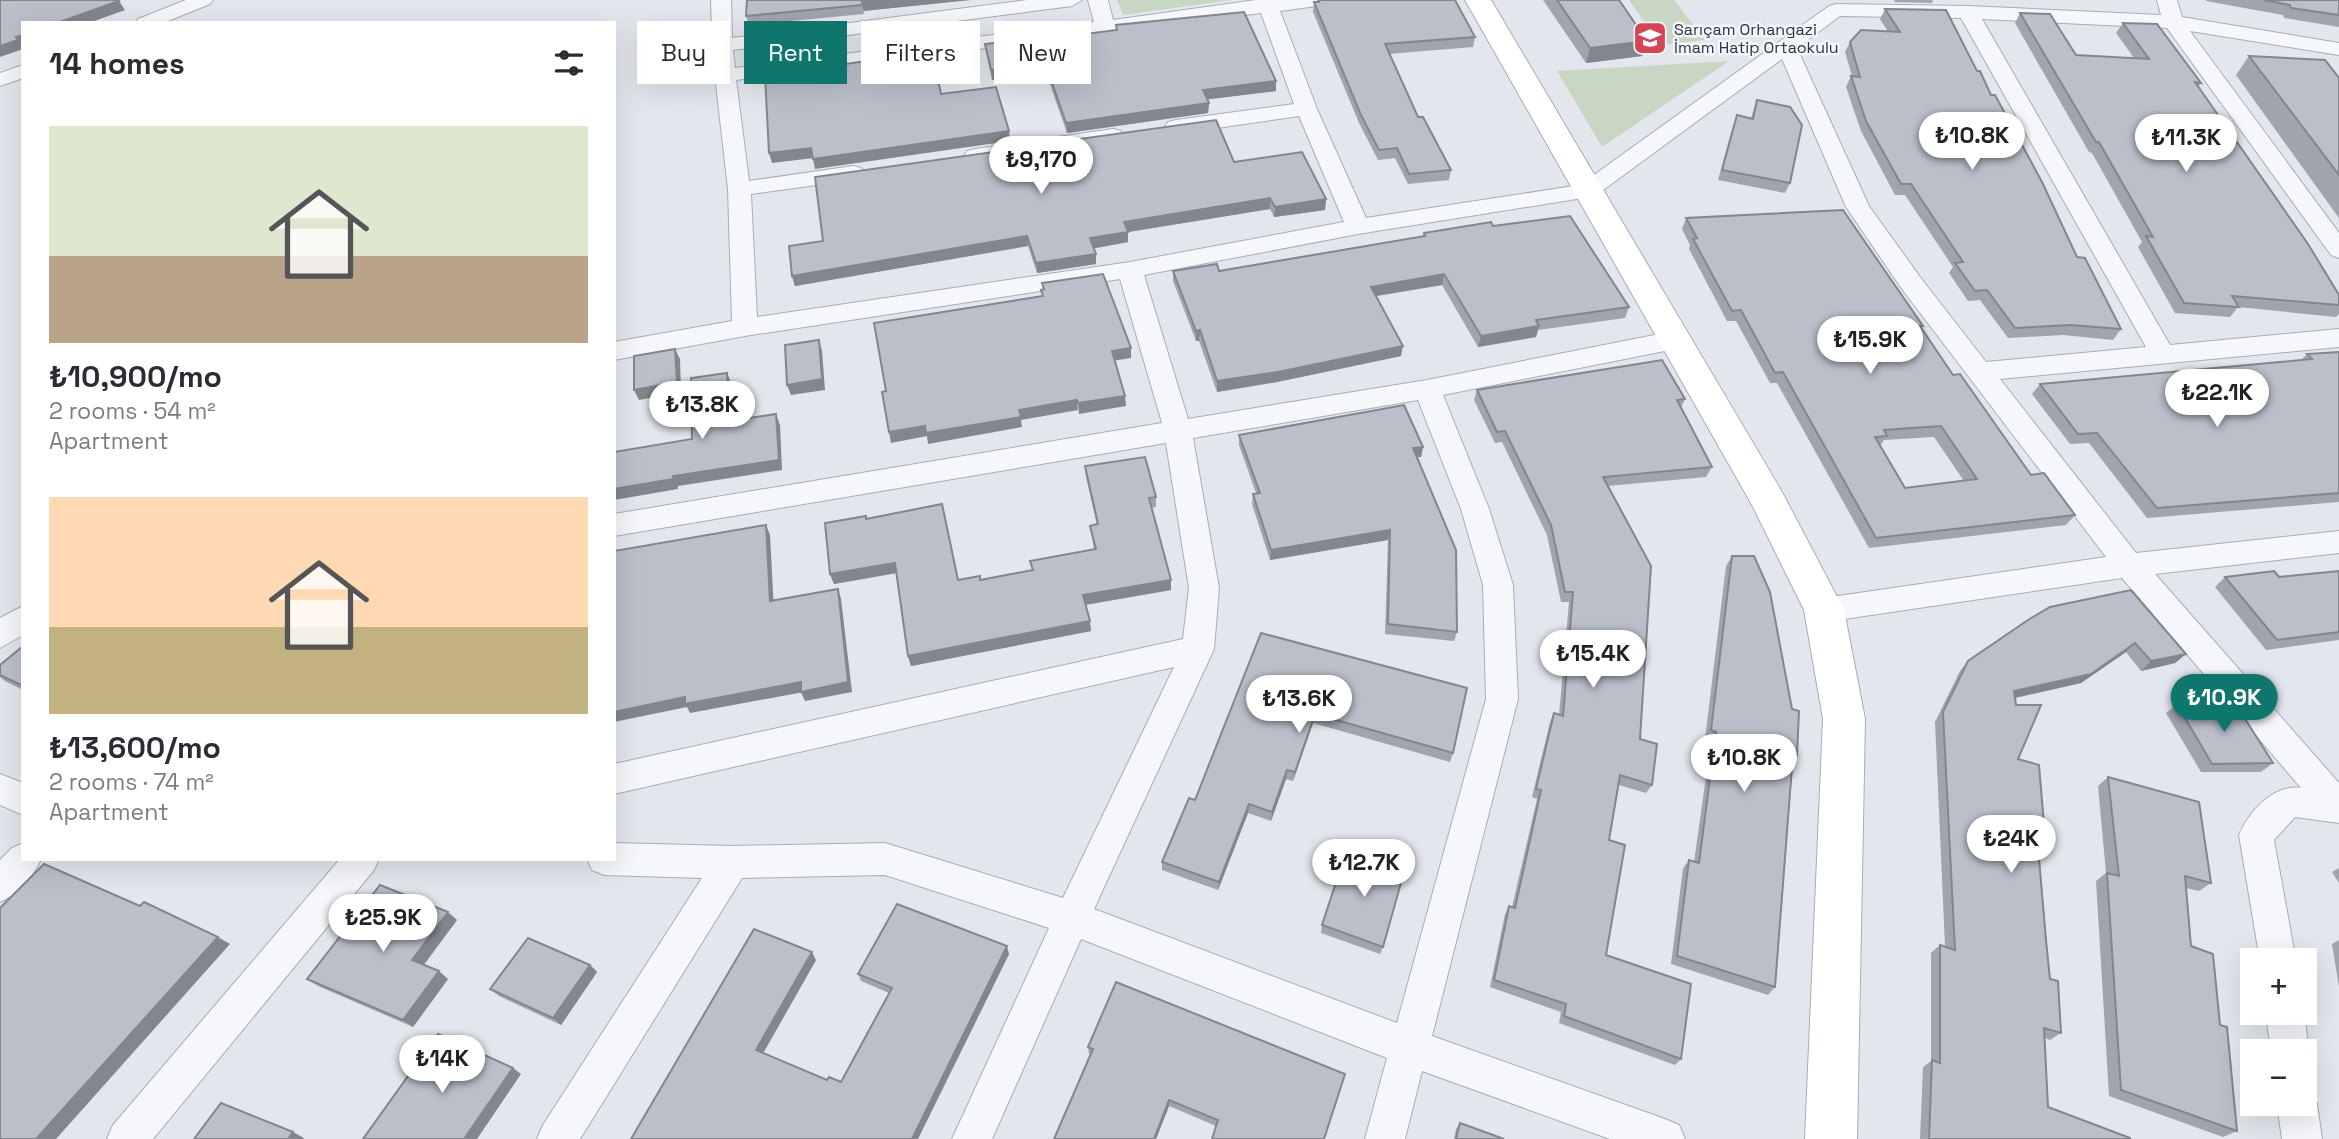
<!DOCTYPE html>
<html lang="en">
<head>
<meta charset="utf-8">
<style>
	:root { --surface:#fff; --page:#f7f7f7; --text:#2b2b33; --muted:#7c7c81; --accent:#0f766e }
	body { margin:0; font-family:"Space Grotesk",sans-serif; background:var(--page); color:var(--text); height:100vh; display:flex; flex-direction:column; font-size:26px; white-space:nowrap }
	* { box-sizing:border-box; margin:0 }
	p { font-size:23px; color:var(--muted) }
	.icon { flex:none; width:38px; height:38px; fill:none; stroke:currentColor; stroke-width:2; stroke-linecap:round; stroke-linejoin:round }
	.map { position:relative; flex:1; overflow:hidden }
	.side { position:absolute; left:21px; top:21px; width:595px; height:840px; display:flex; flex-direction:column; background:var(--surface); border-radius:0px; box-shadow:0 7px 28px #0002 }
	.side>* { flex:none }
	.top-card { position:absolute; left:637px; top:21px; width:665px; height:63px; display:flex; gap:14px }
	.fabs { position:absolute; left:2240px; top:948px; display:grid; gap:14px }
	.fabs a { display:grid; place-items:center; width:77px; height:77px; border-radius:0px; background:var(--surface); box-shadow:0 7px 28px #0002; font-size:35px }
	.price { position:absolute; translate:-50% -60px; padding:0 16px; border-radius:24px; background:#fff; color:#222; font-size:23px; line-height:46px; filter:drop-shadow(0 2px 4px #0008) }
	.price::after { content:''; position:absolute; left:50%; top:42px; width:21px; height:16px; margin-left:-10px; background:inherit; clip-path:polygon(0 0,100% 0,50% 100%) }
	.price.active { background:var(--accent); color:#fff }
	ul { padding:0; list-style:none }
	li { display:grid; align-content:center; gap:14px; height:371px; padding:0 28px }
	li span { display:grid; place-items:center; height:217px; border-radius:0px; color:#555 }
	li>.icon { margin-inline-start:auto }
	span .icon { width:126px; height:126px; fill:#fffc; stroke-width:1 }
	li b { font-size:30px }
	h2 { display:flex; justify-content:space-between; align-items:center; height:84px; padding:0 28px; font-size:30px }
	.tag { padding:0 24px; border-radius:0px; background:var(--surface); box-shadow:0 7px 28px #0002; font-size:24px; line-height:63px }
	.tag.active { background:var(--accent); color:#fff }
	.map>svg:first-child { display:block }
</style>
</head>
<body>
<div class="map">
<svg width="2339" height="1139" viewBox="0 0 2339 1139">
	<rect width="100%" height="100%" fill="#e3e6ec"/>
	<g fill="#c8d6c4">
		<polygon points="1117,0 1233,0 1123,15"/>
		<polygon points="1629,0 1674,0 1705,40 1661,45"/>
		<polygon points="1729,61 1602,147 1557,71"/>
	</g>
	<g fill="none" stroke-linecap="round" stroke-linejoin="round">
		<g stroke="#a8adb7" stroke-width="2">
			<g id="minor">
				<polygon points="186,0 213,0 210,4 163,23 135,23 138,19"/>
				<path d="M 711,0 L 731,0 L 732,38 L 1027,0 L 1082,0 L 1072,6 L 733,50 L 735,68 L 1094,22 L 1088,0 L 1108,0 L 1113,20 L 1256,0 L 1327,0 L 1317,6 L 1280,11 L 1317,109 L 1366,218 L 1580,185 L 1829,6 L 1836,4 L 1968,6 L 2161,15 L 2157,0 L 2177,0 L 2182,17 L 2339,43 L 2339,55 L 2190,31 L 2339,233 L 2339,258 L 2331,255 L 2167,28 L 1982,19 L 2170,345 L 2339,329 L 2339,347 L 2000,379 L 2136,553 L 2339,531 L 2339,553 L 2155,574 L 2339,783 L 2339,823 L 2295,817 L 2274,840 L 2296,961 L 2260,961 L 2239,835 C 2249,811 2274,784 2301,788 L 2122,578 L 1824,622 L 1813,619 L 1809,610 L 1813,601 L 1824,598 L 2106,557 L 1902,289 L 1846,207 L 1782,59 L 1595,196 L 1358,234 L 1144,275 L 1188,419 L 1427,380 L 1675,331 L 1684,334 L 1688,340 L 1684,346 L 1675,349 L 1443,395 L 1489,509 L 1513,585 L 1518,699 L 1432,1036 L 1665,1119 L 1679,1125 L 1685,1139 L 1610,1139 L 1422,1071 L 1405,1139 L 1365,1139 L 1387,1058 L 1081,939 L 992,1139 L 952,1139 L 1049,928 L 885,875 L 742,878 L 580,1139 L 537,1139 L 543,1125 L 702,878 L 604,875 L 592,870 L 587,859 L 614,859 L 614,843 L 732,846 L 885,843 L 1063,898 L 1174,667 L 614,794 L 614,764 L 1183,639 L 1189,588 L 1166,443 L 614,536 L 614,514 L 1162,423 L 1120,279 L 745,336 L 614,360 L 614,342 L 732,321 L 728,189 L 713,58 ZM 1261,13 L 1294,104 L 1176,120 L 1168,122 L 1165,127 L 1168,132 L 1176,134 L 1299,116 L 1344,222 L 1130,262 L 757,317 L 751,194 L 853,180 L 861,178 L 864,173 L 861,168 L 853,166 L 749,181 L 736,80 ZM 1840,16 L 1961,18 L 2146,347 L 1986,362 L 1920,277 L 1869,206 L 1797,48 ZM 1418,400 L 1461,509 L 1483,585 L 1486,699 L 1397,1023 L 1094,909 L 1214,649 L 1219,588 L 1193,438 Z"/>
				<polygon points="23,65 23,78 0,86 0,73"/>
				<polygon points="1113,129 1121,131 1124,136 1121,141 975,163 967,161 964,156 967,151 975,149"/>
				<polygon points="23,606 23,635 0,648 0,618"/>
				<polygon points="0,774 23,783 23,815 0,805"/>
				<path d="M 23,843 L 23,859 L 41,859 C 33,877 18,894 0,902 L 0,860 L 12,848 Z"/>
				<polygon points="340,859 379,859 374,870 153,1139 107,1139 113,1125"/>
				<polygon points="2266,1013 2304,1013 2309,1052 2305,1063 2305,1052 2271,1052"/>
				<polygon points="2305,1087 2311,1090 2317,1104 2322,1139 2282,1139 2277,1104 2305,1104"/>
			</g>
		</g>
		<g stroke="#a8adb7" stroke-width="2">
			<polygon id="secondary" points="1465,0 1491,0 1782,492 1844,610 1865,719 1857,1139 1805,1139 1823,719 1804,610 1752,505"/>
		</g>
		<use href="#minor" fill="#f6f7fa" fill-rule="evenodd"/>
		<use href="#secondary" fill="#fff" fill-rule="evenodd"/>
	</g>
	<g fill="#a0a4ae" fill-rule="evenodd">
		<polygon points="747,0 970,0 863,11 864,14 749,25 746,16"/>
		<polygon points="1318,0 1455,0 1475,37 1473,47 1389,54 1418,117 1451,170 1449,180 1408,184 1395,158 1378,160 1359,123 1313,12 1314,2 1318,2"/>
		<polygon points="1543,0 1619,0 1647,41 1642,56 1586,63"/>
		<polygon points="1895,0 1933,0 1932,3 1894,2"/>
		<polygon points="2206,0 2339,0 2339,27 2284,18 2283,15 2206,1"/>
		<polygon points="1885,9 1977,71 1991,95 2077,257 2121,329 2113,340 2063,335 2008,338 1980,300 1968,301 1949,273 1953,267 1905,195 1895,195 1861,131 1846,87 1851,76 1852,76 1845,52 1850,42 1888,32 1880,19"/>
		<polygon points="2020,13 2076,55 2134,58 2116,33 2123,23 2201,83 2198,87 2339,295 2339,314 2336,317 2238,307 2230,317 2175,313 2138,247 2142,242 2092,153 2089,152 2015,23"/>
		<polygon points="1116,25 1276,91 1207,99 1209,103 1208,113 1067,133 1038,50 1037,40 1116,30"/>
		<polygon points="985,44 1025,65 1026,75 992,80"/>
		<polygon points="2249,56 2339,78 2339,218 2236,75"/>
		<polygon points="1757,100 1790,183 1785,193 1718,180 1733,126 1737,115 1751,118"/>
		<polygon points="1072,140 1234,162 1326,199 1325,210 1274,217 1270,209 1128,232 1128,242 1094,248 1096,254 1096,264 1037,273 1028,246 795,286 792,276 823,241 1015,154 1073,146"/>
		<path d="M 1686,218 L 1923,326 L 1922,328 L 1953,375 L 2031,475 L 2075,515 L 2066,525 L 1869,548 L 1777,383 L 1770,383 L 1736,321 L 1727,321 L 1689,249 L 1690,245 L 1682,229 ZM 1934,437 L 1964,481 L 1905,488 L 1880,446 L 1884,440 Z"/>
		<polygon points="1493,226 1629,307 1625,318 1538,330 1536,337 1478,347 1442,285 1376,296 1401,356 1277,382 1217,392 1199,341 1196,341 1173,281 1173,271 1219,271 1423,236 1424,233"/>
		<polygon points="2339,352 2339,502 2147,518 2089,443 2070,444 2032,394 2040,384 2301,360 2307,354"/>
		<polygon points="1477,390 1685,399 1681,408 1712,467 1706,477 1608,486 1640,739 1652,785 1646,793 1619,785 1609,840 1606,955 1681,1059 1675,1065 1559,1023 1561,1012 1490,987 1505,914 1509,906 1512,907 1537,799 1532,797 1550,722 1554,713 1559,715 1569,602 1561,602 1547,535 1502,442 1495,443 1474,400"/>
		<polygon points="1239,435 1423,447 1421,457 1417,457 1457,632 1454,641 1385,634 1388,540 1270,560 1252,504 1253,494 1256,493 1239,445"/>
		<polygon points="1085,466 1156,497 1156,507 1152,508 1171,590 1085,605 1091,631 911,666 908,656 896,573 834,584 830,574 867,519 958,580 980,580 1032,570 1030,561 1094,549 1090,526 1097,525 1086,477"/>
		<polygon points="1732,556 1797,755 1793,760 1775,987 1768,995 1671,964 1683,868 1689,860 1694,862 1711,741 1705,739 1726,566"/>
		<polygon points="2339,571 2339,640 2266,650 2215,587 2225,577 2279,577"/>
		<polygon points="2028,620 2186,654 2175,663 2141,671 2126,652 2081,683 2015,698 2018,759 2046,849 2039,854 2050,979 2061,1033 2050,1040 2045,1038 2048,1107 2130,1139 1920,1139 1923,1067 1931,1061 1931,953 1940,945 1945,946 1935,722 1960,671 1968,661"/>
		<polygon points="1261,633 1453,753 1450,762 1313,723 1293,781 1286,779 1271,821 1248,813 1218,890 1162,870 1162,862 1195,800"/>
		<polygon points="23,646 23,690 5,681 0,677 0,665"/>
		<polygon points="2177,704 2273,763 2261,772 2201,772 2166,713"/>
		<polygon points="2108,777 2211,883 2199,891 2186,888 2191,946 2220,1025 2237,1131 2223,1137 2109,1096 2096,881 2106,873 2098,786"/>
		<polygon points="2339,868 2339,883 2332,872"/>
		<polygon points="457,920 424,965 448,979 413,1027 318,986 307,979"/>
		<polygon points="1322,925 1383,947 1380,954 1321,933"/>
		<polygon points="2339,940 2339,987 2332,944"/>
		<polygon points="1009,954 926,1122 631,1139 816,960 763,1053 827,1080 841,1082 889,993 861,981 858,974"/>
		<polygon points="590,965 597,972 561,1025 499,996 490,989"/>
		<polygon points="1088,1047 1324,1139 1216,1126 1169,1106 1156,1139 1054,1139 1091,1054 1089,1054"/>
		<polygon points="1460,1123 1504,1139 1454,1139 1456,1129"/>
	</g>
	<g fill="#82868d">
		<polygon points="882,0 970,0 863,11 864,14 862,2"/>
		<polygon points="119,1 125,10 89,23 57,23"/>
		<polygon points="23,35 23,49 0,57 0,46"/>
		<polygon points="1647,41 1642,56 1586,63 1590,48"/>
		<polygon points="1025,65 1026,75 992,80 991,70"/>
		<polygon points="1276,81 1276,91 1203,100 1203,90"/>
		<polygon points="1209,103 1208,113 1067,133 1066,123"/>
		<polygon points="1009,131 1010,141 815,169 813,159"/>
		<polygon points="811,148 814,158 772,163 769,153"/>
		<polygon points="1270,198 1270,209 1128,232 1128,242 1091,249 1090,238 1124,222"/>
		<polygon points="1326,199 1325,210 1274,217 1275,207"/>
		<polygon points="1027,236 1028,246 795,286 792,276"/>
		<polygon points="1096,254 1096,264 1037,273 1036,263"/>
		<polygon points="1444,274 1442,285 1370,297 1371,287"/>
		<polygon points="1539,326 1536,337 1478,347 1481,336"/>
		<polygon points="1200,330 1199,341 1196,341 1196,331"/>
		<polygon points="819,340 822,351 825,390 791,395 787,385"/>
		<polygon points="1403,346 1401,356 1277,382 1217,392 1217,381"/>
		<polygon points="1131,348 1131,358 1112,361 1112,351"/>
		<polygon points="675,349 680,359 681,392 639,400 634,390"/>
		<polygon points="727,373 731,383 734,432 730,421"/>
		<polygon points="1125,396 1126,406 1079,414 1078,403"/>
		<polygon points="1077,400 1078,410 1021,420 1022,427 928,444 927,436 891,443 889,432"/>
		<polygon points="776,414 780,425 782,470 678,486 678,489 614,500 614,489 673,476"/>
		<polygon points="1423,447 1421,457 1411,458 1413,448"/>
		<polygon points="766,525 770,535 774,611 770,601"/>
		<polygon points="1390,530 1388,540 1270,560 1271,550"/>
		<polygon points="895,563 897,573 834,584 830,574"/>
		<polygon points="1171,580 1171,590 1084,605 1083,595"/>
		<polygon points="838,589 841,599 852,692 805,701 801,692 804,692 690,713 687,707 614,722 614,712"/>
		<polygon points="1090,621 1091,631 911,666 908,656"/>
		<polygon points="2135,643 2126,652 2081,683 2005,700 2014,691"/>
		<polygon points="2186,654 2175,663 2141,671 2151,661"/>
		<polygon points="1315,714 1313,723 1293,781 1295,772"/>
		<polygon points="1287,770 1286,779 1271,821 1272,812"/>
		<polygon points="1249,804 1248,813 1218,890 1219,882"/>
		<polygon points="448,912 457,920 421,968 412,960"/>
		<polygon points="218,937 230,944 56,1139 36,1139"/>
		<polygon points="1007,946 1009,954 918,1139 912,1139"/>
		<polygon points="812,952 816,960 761,1057 756,1050"/>
		<polygon points="590,965 597,972 561,1025 553,1018"/>
		<polygon points="439,971 448,979 413,1027 403,1020"/>
		<polygon points="513,1068 521,1074 477,1139 464,1139"/>
		<polygon points="1169,1100 1169,1106 1156,1139 1154,1139"/>
		<polygon points="293,1132 304,1138 303,1139 288,1139"/>
	</g>
	<g fill="#babfca" stroke="#82868d" stroke-width="2" fill-rule="evenodd">
		<polygon points="0,0 118,0 119,1 57,23 23,23 23,35 16,37 18,40 0,46"/>
		<polygon points="747,0 882,0 862,2 862,5 746,16"/>
		<polygon points="1318,0 1455,0 1475,37 1385,44 1418,117 1423,117 1451,170 1409,174 1397,148 1379,150 1360,113 1314,2 1319,2"/>
		<polygon points="1557,0 1619,0 1647,41 1590,48"/>
		<polygon points="2264,0 2339,0 2339,15 2291,8 2290,5"/>
		<polygon points="1885,9 1946,10 1977,71 1980,71 1991,95 1995,95 2042,182 2077,257 2085,258 2121,329 2071,325 2015,328 1987,290 1975,291 1955,263 1963,262 1911,184 1901,184 1866,121 1851,76 1860,77 1850,42 1861,30 1900,32"/>
		<polygon points="1244,12 1276,81 1203,90 1209,103 1066,123 1037,40 1117,30 1116,25"/>
		<polygon points="2020,13 2050,14 2076,55 2149,59 2123,23 2157,24 2201,83 2195,82 2308,244 2339,295 2339,305 2232,296 2239,307 2184,303 2146,236 2153,237 2099,142 2096,142"/>
		<polygon points="1018,40 1025,65 991,70 985,44"/>
		<polygon points="932,52 941,94 996,87 1009,131 813,159 811,148 769,153 765,75"/>
		<polygon points="2249,56 2325,60 2339,78 2339,175"/>
		<polygon points="1757,100 1790,107 1802,125 1790,183 1722,170 1737,115 1753,119"/>
		<polygon points="1216,120 1234,162 1302,152 1326,199 1275,207 1270,198 1124,222 1128,232 1090,238 1096,254 1036,263 1027,236 792,276 789,246 823,241 815,177 1014,149 1015,154 1074,146 1072,140"/>
		<path d="M 1843,210 L 1923,326 L 1920,326 L 1953,375 L 1960,374 L 2031,475 L 2044,473 L 2075,515 L 1876,538 L 1783,372 L 1775,373 L 1741,310 L 1732,311 L 1693,239 L 1697,238 L 1686,218 ZM 1941,426 L 1977,479 L 1905,488 L 1875,437 L 1887,436 L 1884,430 Z"/>
		<polygon points="1570,216 1629,307 1536,320 1539,326 1481,336 1444,274 1371,287 1403,346 1278,372 1217,381 1200,330 1196,331 1173,271 1217,264 1219,271 1425,236 1424,233 1491,222 1493,226"/>
		<polygon points="1103,274 1131,348 1112,351 1125,396 1078,403 1077,400 1019,410 1021,417 926,433 925,426 889,432 882,392 886,391 874,323 1043,296 1041,290 1044,289 1042,283"/>
		<polygon points="819,340 822,379 787,385 785,345"/>
		<polygon points="675,349 677,382 634,390 634,356"/>
		<polygon points="2339,352 2339,493 2157,508 2097,433 2078,434 2040,384 2312,359 2307,354"/>
		<polygon points="1662,360 1685,399 1677,400 1712,467 1603,477 1651,566 1640,739 1657,744 1652,785 1620,775 1609,840 1625,845 1606,955 1691,984 1681,1059 1564,1016 1566,1004 1494,980 1509,906 1515,908 1541,790 1536,789 1554,713 1563,716 1573,592 1565,592 1551,525 1505,431 1497,432 1477,390"/>
		<polygon points="727,373 730,421 776,414 779,460 673,476 673,479 614,489 614,452 692,439 691,378"/>
		<polygon points="1404,405 1423,447 1413,448 1456,550 1457,632 1388,624 1390,530 1271,550 1253,494 1260,493 1239,435"/>
		<polygon points="1145,457 1156,497 1149,498 1171,580 1083,595 1090,621 908,656 895,563 830,574 825,523 866,516 866,519 942,504 958,580 980,576 980,580 1033,570 1030,561 1096,549 1090,526 1098,524 1085,466"/>
		<polygon points="766,525 770,601 838,589 848,682 801,692 801,682 685,704 685,697 614,712 614,551"/>
		<polygon points="1732,556 1754,556 1770,592 1792,709 1799,711 1797,755 1793,754 1775,987 1677,956 1689,860 1699,863 1716,732 1711,730"/>
		<polygon points="2274,571 2279,577 2339,571 2339,632 2277,640 2225,577"/>
		<polygon points="2131,590 2186,654 2151,661 2135,643 2091,674 2014,691 2016,705 2041,705 2018,759 2039,765 2046,849 2038,847 2046,940 2050,979 2058,981 2061,1033 2044,1028 2048,1107 2130,1138 2130,1139 1929,1139 1932,1060 1940,1063 1940,945 1955,950 1943,712 1968,661 2028,620 2050,607"/>
		<polygon points="1261,633 1467,688 1453,753 1315,714 1295,772 1287,770 1272,812 1249,804 1219,882 1162,862 1189,798 1195,800"/>
		<polygon points="23,646 23,686 0,675 0,665"/>
		<polygon points="2235,703 2273,763 2212,764 2177,704"/>
		<polygon points="2108,777 2199,802 2211,883 2185,876 2191,946 2213,954 2220,1025 2227,1027 2237,1131 2121,1090 2107,873 2119,876"/>
		<polygon points="1346,852 1404,872 1383,947 1322,925"/>
		<polygon points="44,864 140,906 144,902 218,937 36,1139 0,1139 0,908"/>
		<polygon points="380,885 448,912 412,960 439,971 403,1020 307,979"/>
		<polygon points="897,904 1007,946 912,1139 631,1139 754,929 812,952 756,1050 827,1080 829,1077 841,1082 892,988 858,974"/>
		<polygon points="528,938 590,965 553,1018 490,989"/>
		<polygon points="1116,982 1345,1074 1324,1139 1212,1139 1218,1120 1169,1100 1154,1139 1054,1139 1093,1049 1088,1047"/>
		<polygon points="438,1034 513,1068 464,1139 363,1139"/>
		<polygon points="221,1103 293,1132 288,1139 194,1139"/>
		<polygon points="1460,1123 1504,1139 1456,1139"/>
	</g>
	<defs>
		<g id="school-square" transform="scale(1.75)"><rect x="-9" y="-9" width="18" height="18" rx="4" fill="#d44556" stroke="#f3f5f9"/><path d="M0-5L7-2L0 1L-7-2ZM-4 1L0 2.5L4 1V4Q0 6-4 4Z" fill="#fff"/></g>
	</defs>
	<g fill-rule="evenodd">
		<use href="#school-square" x="1650" y="38"/>
	</g>
	<g text-anchor="middle" dominant-baseline="central" stroke-width="5" stroke-linejoin="round" paint-order="stroke">
		<g font-size="16" fill="#2a3345" stroke="#f3f5f9" text-anchor="start">
			<text x="1674" y="29">Sarıçam Orhangazi<tspan x="1674" dy="18">İmam Hatip Ortaokulu</tspan></text>
		</g>
	</g>
</svg>
<div class="fabs">
<a>+</a>
<a>−</a>
</div>
<b class="price" style="left:1972px;top:172px">₺10.8K</b>
<b class="price" style="left:2186px;top:174px">₺11.3K</b>
<b class="price" style="left:1041px;top:196px">₺9,170</b>
<b class="price" style="left:1870px;top:376px">₺15.9K</b>
<b class="price" style="left:2217px;top:429px">₺22.1K</b>
<b class="price" style="left:702px;top:441px">₺13.8K</b>
<b class="price" style="left:1593px;top:690px">₺15.4K</b>
<b class="price active" style="left:2224px;top:734px">₺10.9K</b>
<b class="price" style="left:1299px;top:735px">₺13.6K</b>
<b class="price" style="left:1744px;top:794px">₺10.8K</b>
<b class="price" style="left:2011px;top:875px">₺24K</b>
<b class="price" style="left:1364px;top:899px">₺12.7K</b>
<b class="price" style="left:383px;top:954px">₺25.9K</b>
<b class="price" style="left:442px;top:1095px">₺14K</b>
<div class="top-card">
<a class="tag">Buy</a>
<a class="tag active">Rent</a>
<a class="tag">Filters</a>
<a class="tag">New</a>
</div>
<section class="side">
<h2>14 homes<svg class="icon" aria-label="filters" viewBox="0 0 24 24"><path d="M4 7h16M4 17h16"/><circle cx="9" cy="7" r="2"/><circle cx="15" cy="17" r="2"/></svg></h2>
<ul>
<li><span style="background:linear-gradient(#dfe7d0 60%,#b9a48a 0)"><svg class="icon" aria-label="home" viewBox="0 0 24 24"><path d="M3 11l9-7 9 7M6 9v11h12V9"/></svg></span><div><b>₺10,900/mo</b><p>2 rooms · 54 m²</p><p>Apartment</p></div></li>
<li><span style="background:linear-gradient(#ffd9b3 60%,#c2b280 0)"><svg class="icon" aria-label="home" viewBox="0 0 24 24"><path d="M3 11l9-7 9 7M6 9v11h12V9"/></svg></span><div><b>₺13,600/mo</b><p>2 rooms · 74 m²</p><p>Apartment</p></div></li>
</ul>
</section>
</div>
</body>
</html>
